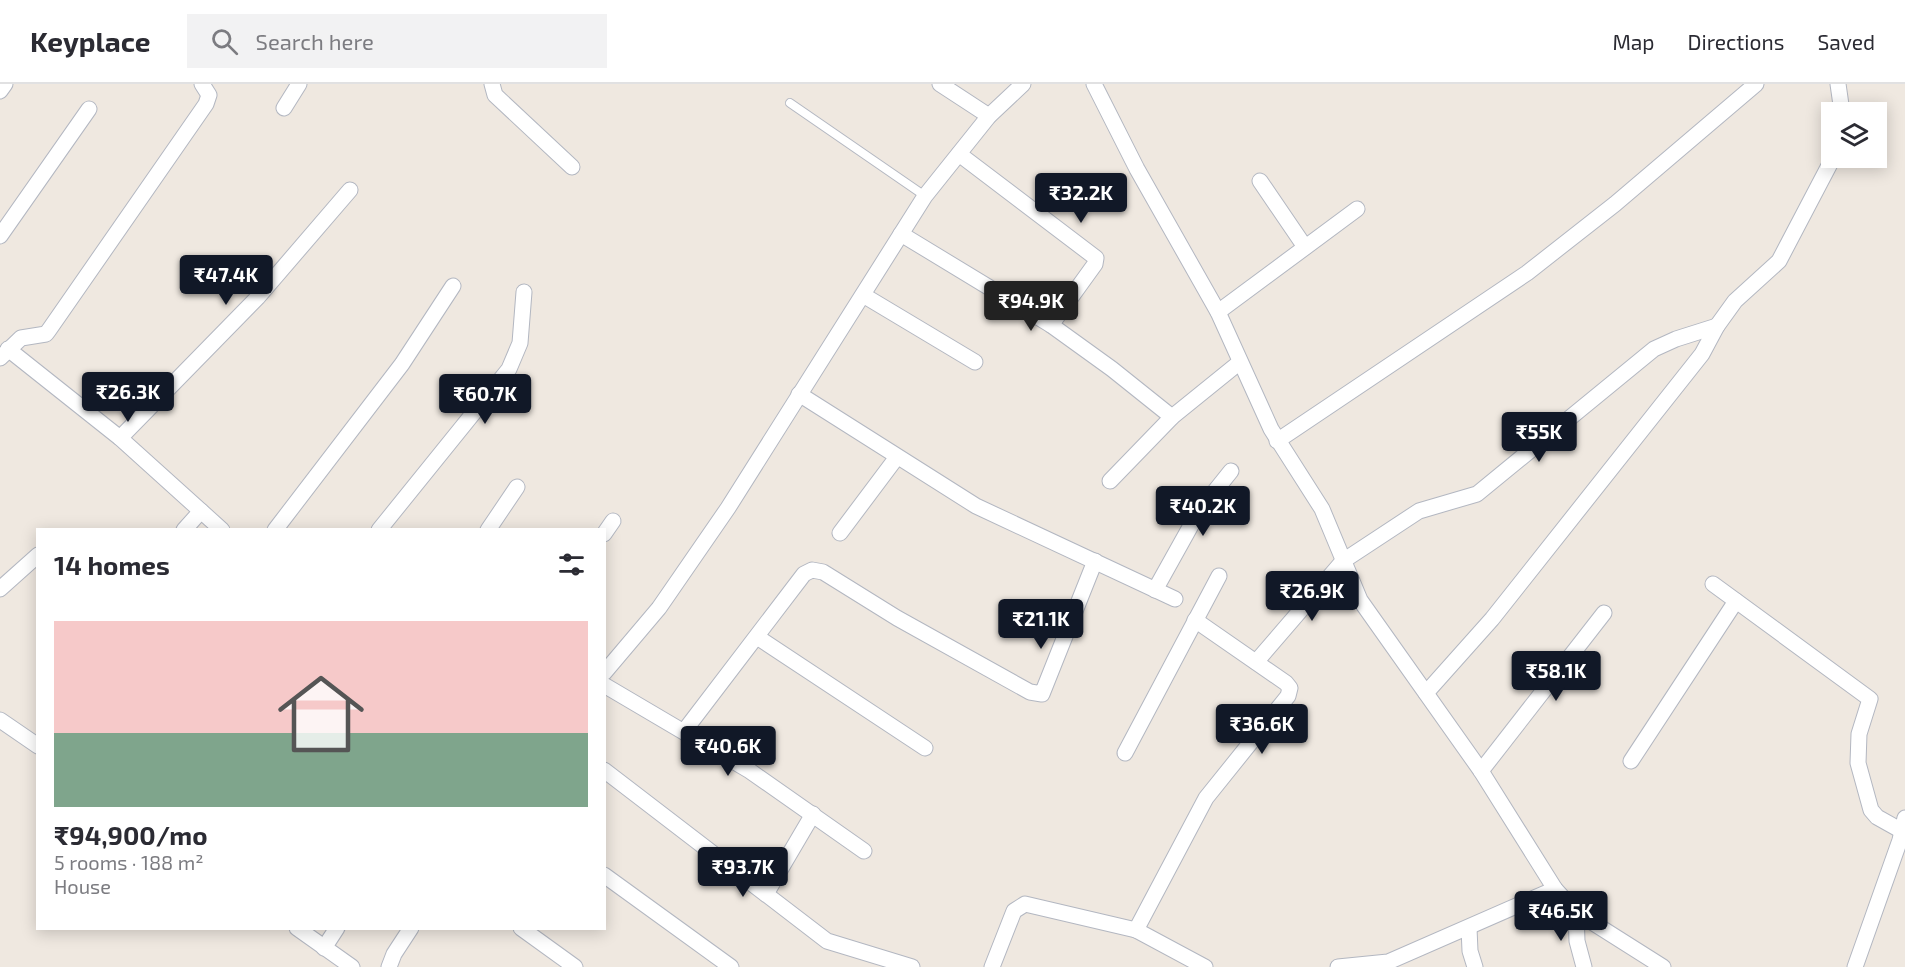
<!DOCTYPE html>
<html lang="en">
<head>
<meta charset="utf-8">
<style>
	:root { --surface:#fff; --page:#f2f2f3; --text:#2b2b33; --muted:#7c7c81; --line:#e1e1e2; --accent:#111827 }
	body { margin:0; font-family:"Exo 2",sans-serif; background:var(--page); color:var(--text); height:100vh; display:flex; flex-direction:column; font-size:22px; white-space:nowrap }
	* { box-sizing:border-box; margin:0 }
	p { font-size:20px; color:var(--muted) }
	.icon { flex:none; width:33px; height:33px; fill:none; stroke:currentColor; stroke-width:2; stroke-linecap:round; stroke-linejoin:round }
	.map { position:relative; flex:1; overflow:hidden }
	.drawer { position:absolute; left:36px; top:444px; width:570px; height:402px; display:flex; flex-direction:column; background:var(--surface); border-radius:0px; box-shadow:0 3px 15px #0003 }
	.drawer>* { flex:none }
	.controls { position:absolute; left:1821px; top:18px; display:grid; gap:12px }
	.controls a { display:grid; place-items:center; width:66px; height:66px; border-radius:0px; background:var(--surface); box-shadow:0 3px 15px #0003; font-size:30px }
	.price { position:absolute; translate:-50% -51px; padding:0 14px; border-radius:6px; background:var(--accent); color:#fff; font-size:20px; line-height:39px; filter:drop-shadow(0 2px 3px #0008) }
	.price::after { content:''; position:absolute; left:50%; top:36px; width:18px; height:14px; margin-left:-9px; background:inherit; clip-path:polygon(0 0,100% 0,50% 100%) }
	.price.current { background:#222; color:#fff }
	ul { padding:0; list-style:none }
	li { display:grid; align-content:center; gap:12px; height:318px; padding:0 18px }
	li span { display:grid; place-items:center; height:186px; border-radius:0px; color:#555 }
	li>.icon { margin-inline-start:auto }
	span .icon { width:108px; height:108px; fill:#fffc; stroke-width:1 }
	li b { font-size:26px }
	h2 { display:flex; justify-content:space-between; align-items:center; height:72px; padding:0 18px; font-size:26px }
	header { display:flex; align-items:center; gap:36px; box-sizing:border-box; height:84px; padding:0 30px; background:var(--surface); border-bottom:2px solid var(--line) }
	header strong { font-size:28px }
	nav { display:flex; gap:33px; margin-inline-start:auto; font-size:21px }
	.search { width:420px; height:54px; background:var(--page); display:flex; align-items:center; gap:15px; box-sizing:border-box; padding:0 21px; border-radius:0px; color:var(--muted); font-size:22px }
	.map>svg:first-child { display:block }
</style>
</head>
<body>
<header>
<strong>Keyplace</strong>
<div class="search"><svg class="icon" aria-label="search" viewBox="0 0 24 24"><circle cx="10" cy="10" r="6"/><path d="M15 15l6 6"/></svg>Search here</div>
<nav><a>Map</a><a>Directions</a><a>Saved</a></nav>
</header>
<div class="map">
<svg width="1905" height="883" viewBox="0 0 1905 883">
	<rect width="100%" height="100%" fill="#efe8e0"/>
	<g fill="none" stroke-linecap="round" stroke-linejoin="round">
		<g stroke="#b3b7c1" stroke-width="10">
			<polyline id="lane" points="790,19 925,112"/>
		</g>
		<g stroke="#b3b7c1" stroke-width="17">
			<g id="street">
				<polyline points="492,0 495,11 572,83"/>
				<polyline points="940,0 989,32"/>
				<polyline points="1094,0 1137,85 1218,228 1271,345 1322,425 1360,516 1481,687 1555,805 1576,828 1663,883"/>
				<polyline points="1838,0 1842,28"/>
				<polyline points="0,7 5,0"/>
				<polyline points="284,24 299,0"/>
				<polyline points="959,70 1096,174 1095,180 1051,241"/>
				<polyline points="1260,97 1305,163"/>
				<polyline points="901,150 1051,241 1112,285 1172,333"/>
				<polyline points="0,152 89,25"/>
				<polyline points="863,211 975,278"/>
				<polyline points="1218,228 1357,125"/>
				<polyline points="8,265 120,354 222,446"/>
				<polyline points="0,274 21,254 46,250 49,246 206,20 209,11 202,0"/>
				<polyline points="799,310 976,422 1175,515"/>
				<polyline points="120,354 258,213 350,106"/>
				<polyline points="1277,357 1527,189 1615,120 1756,0"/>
				<polyline points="1110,397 1172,333 1240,278"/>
				<polyline points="184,446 201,427"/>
				<polyline points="275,446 402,280 453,202"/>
				<polyline points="379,446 509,285 520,259 524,208"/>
				<polyline points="488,446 517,403"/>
				<polyline points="840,449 897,373"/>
				<polyline points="604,450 613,437"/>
				<polyline points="1713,500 1870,615 1859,650 1858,679 1871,726 1877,733 1902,747"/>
				<polyline points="0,505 38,471"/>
				<polyline points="1155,506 1199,427 1231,387"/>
				<polyline points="757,553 925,664"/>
				<polyline points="1256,578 1343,477 1419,427 1477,410 1654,265 1676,255 1717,242"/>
				<polyline points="604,589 659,524 728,424 925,112 989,32 1023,0"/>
				<polyline points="604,601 750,687 864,767"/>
				<polyline points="1426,609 1492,535 1702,270 1717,242 1735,217 1779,177 1833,74"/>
				<polyline points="0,636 38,662"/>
				<polyline points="685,646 804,490 812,486 823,488 897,534 1030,608 1042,610 1095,477"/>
				<polyline points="1125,669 1219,492"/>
				<polyline points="1631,677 1736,517"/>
				<polyline points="604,686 827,857 912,883"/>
				<polyline points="1481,687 1604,529"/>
				<polyline points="604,791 731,883"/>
				<polyline points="766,810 813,730"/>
				<polyline points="1576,828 1577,857 1584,883"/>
				<polyline points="297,844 352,883"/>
				<polyline points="521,844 575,883"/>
				<polyline points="1469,844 1470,867 1475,883"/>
				<polyline points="1136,846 1206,714 1288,612 1290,604 1286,599 1195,536"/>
				<polyline points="324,864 337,844"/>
				<polyline points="389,883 394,870 411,844"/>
				<polyline points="992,883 1014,827 1025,820 1136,846 1205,883"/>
				<polyline points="1338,883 1388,878 1555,805"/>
				<polyline points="1855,883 1900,756 1905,734"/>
			</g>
		</g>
		<use href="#lane" stroke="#fff" stroke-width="8"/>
		<use href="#street" stroke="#fff" stroke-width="15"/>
	</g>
</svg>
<div class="controls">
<a><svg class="icon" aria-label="layers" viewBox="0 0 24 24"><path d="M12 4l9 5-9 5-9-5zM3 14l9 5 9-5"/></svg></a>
</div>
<b class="price" style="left:1081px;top:140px">₹32.2K</b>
<b class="price" style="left:226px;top:222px">₹47.4K</b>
<b class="price current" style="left:1031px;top:248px">₹94.9K</b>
<b class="price" style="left:128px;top:339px">₹26.3K</b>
<b class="price" style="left:485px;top:341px">₹60.7K</b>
<b class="price" style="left:1539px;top:379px">₹55K</b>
<b class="price" style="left:1203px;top:453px">₹40.2K</b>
<b class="price" style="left:1312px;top:538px">₹26.9K</b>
<b class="price" style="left:1041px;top:566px">₹21.1K</b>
<b class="price" style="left:1556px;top:618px">₹58.1K</b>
<b class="price" style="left:1262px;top:671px">₹36.6K</b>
<b class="price" style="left:728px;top:693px">₹40.6K</b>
<b class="price" style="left:743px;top:814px">₹93.7K</b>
<b class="price" style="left:1561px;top:858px">₹46.5K</b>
<section class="drawer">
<h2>14 homes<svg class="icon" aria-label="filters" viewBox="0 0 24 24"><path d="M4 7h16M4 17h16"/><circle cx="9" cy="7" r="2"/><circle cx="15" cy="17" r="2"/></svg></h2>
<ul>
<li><span style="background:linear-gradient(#f6c9c9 60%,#7fa58c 0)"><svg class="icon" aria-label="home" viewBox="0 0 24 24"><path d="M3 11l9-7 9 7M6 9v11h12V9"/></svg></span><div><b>₹94,900/mo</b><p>5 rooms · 188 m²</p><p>House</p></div></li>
</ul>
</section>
</div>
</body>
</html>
